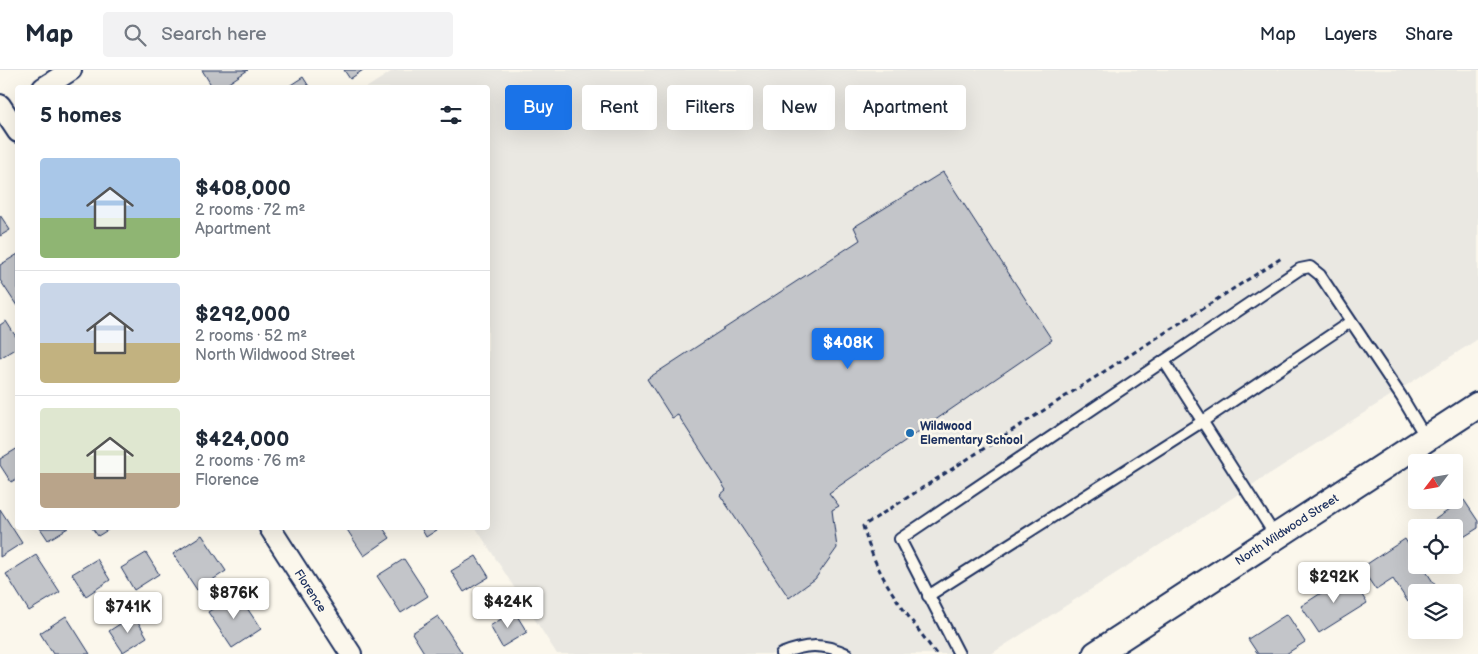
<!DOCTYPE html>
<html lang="en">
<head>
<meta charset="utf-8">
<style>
	:root { --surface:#fff; --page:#f2f2f3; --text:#1f2937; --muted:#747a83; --line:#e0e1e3; --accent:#1a73e8 }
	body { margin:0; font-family:"Balsamiq Sans",sans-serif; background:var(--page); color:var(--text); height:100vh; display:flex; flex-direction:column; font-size:19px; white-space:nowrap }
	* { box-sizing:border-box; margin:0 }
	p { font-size:16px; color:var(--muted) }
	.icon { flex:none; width:28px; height:28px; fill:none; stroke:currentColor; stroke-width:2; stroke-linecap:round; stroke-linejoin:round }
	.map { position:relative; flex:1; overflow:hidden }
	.sheet { position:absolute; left:15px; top:15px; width:475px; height:445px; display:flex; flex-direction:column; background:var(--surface); border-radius:5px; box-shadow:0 5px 20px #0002 }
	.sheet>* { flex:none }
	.top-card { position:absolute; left:505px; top:15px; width:475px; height:45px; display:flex; gap:10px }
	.needle { width:32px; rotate:239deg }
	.fabs { position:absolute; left:1408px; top:384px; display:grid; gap:10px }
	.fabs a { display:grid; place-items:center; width:55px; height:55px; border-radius:5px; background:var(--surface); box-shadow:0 5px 20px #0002; font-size:25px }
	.price { position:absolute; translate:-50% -42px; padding:0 11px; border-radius:5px; background:#fff; color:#222; font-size:16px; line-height:32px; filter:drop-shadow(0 1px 2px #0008) }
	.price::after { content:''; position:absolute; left:50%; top:30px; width:15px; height:11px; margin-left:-8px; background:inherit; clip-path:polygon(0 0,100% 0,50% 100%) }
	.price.selected { background:var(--accent); color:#fff }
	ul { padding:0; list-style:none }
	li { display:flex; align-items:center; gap:15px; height:125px; padding:0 25px }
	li+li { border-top:1px solid var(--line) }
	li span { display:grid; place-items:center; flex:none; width:140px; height:100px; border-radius:5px; color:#555 }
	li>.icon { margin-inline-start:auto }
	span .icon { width:60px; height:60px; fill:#fffc; stroke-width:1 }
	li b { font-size:21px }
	h2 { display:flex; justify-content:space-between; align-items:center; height:60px; padding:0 25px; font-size:21px }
	.chip { padding:0 18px; border-radius:5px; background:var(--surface); box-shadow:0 5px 20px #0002; font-size:18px; line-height:45px }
	.chip.selected { background:var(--accent); color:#fff }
	header { display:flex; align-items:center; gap:30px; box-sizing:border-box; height:70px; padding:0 25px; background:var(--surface); border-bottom:1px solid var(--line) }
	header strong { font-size:24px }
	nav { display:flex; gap:28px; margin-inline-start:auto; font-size:18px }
	.search { width:350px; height:45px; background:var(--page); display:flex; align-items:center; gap:12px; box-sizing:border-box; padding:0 18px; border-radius:5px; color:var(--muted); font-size:19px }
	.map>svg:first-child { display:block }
</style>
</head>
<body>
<header>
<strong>Map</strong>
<div class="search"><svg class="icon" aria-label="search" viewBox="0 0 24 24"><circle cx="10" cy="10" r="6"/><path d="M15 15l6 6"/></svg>Search here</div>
<nav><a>Map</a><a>Layers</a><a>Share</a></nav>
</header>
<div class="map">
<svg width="1478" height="584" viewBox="0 0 1478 584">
	<rect width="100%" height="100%" fill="#fbf7ec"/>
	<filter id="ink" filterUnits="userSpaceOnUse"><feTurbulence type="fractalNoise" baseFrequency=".02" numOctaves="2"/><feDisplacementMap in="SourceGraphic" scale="10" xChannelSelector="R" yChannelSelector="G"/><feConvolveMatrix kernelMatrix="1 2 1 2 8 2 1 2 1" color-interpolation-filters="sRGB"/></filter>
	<g filter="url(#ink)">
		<polygon fill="#eae8e2" points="394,0 1478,0 1478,269 991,584 557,584 476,458 488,458 488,18 366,18"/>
		<g fill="#c3c5c9" stroke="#1b2f5e">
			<polygon points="202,0 248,0 221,18 213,18"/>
			<polygon points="344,0 363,0 350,9"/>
			<polygon points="303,7 310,18 286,18"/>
			<polygon points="943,102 1052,270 829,423 839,436 832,440 837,478 815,509 789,528 720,425 726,420 678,345 672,348 647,309 860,170 854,157"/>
			<polygon points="0,145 10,160 0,166"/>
			<polygon points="18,184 18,235 17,236 0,210 0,195"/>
			<polygon points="6,251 18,270 18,277 0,288 0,255"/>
			<polygon points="18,378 18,408 11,412 0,395 0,389"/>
			<polygon points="1464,430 1478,451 1478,458 1454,473 1454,458 1422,458"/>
			<polygon points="0,439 22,473 0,487"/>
			<polygon points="40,458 68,458 48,470"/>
			<polygon points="92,458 111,458 98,466"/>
			<polygon points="346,458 383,458 390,468 364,486"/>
			<polygon points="421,458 440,458 426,467"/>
			<polygon points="202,465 226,501 197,520 173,484"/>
			<polygon points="1405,469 1416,487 1416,495 1422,495 1435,515 1424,522 1416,522 1416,527 1408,532 1393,509 1376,520 1361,498"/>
			<polygon points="146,483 159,504 134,520 121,498"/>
			<polygon points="36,485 60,522 29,541 6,504"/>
			<polygon points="476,486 489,507 464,522 451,501"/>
			<polygon points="97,489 110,510 86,526 72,504"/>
			<polygon points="404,489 428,526 401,543 377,506"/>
			<polygon points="1349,505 1367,533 1319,563 1301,536"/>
			<polygon points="237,523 261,559 232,578 208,542"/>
			<polygon points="514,541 527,562 502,577 490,556"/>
			<polygon points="1287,544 1305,572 1286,584 1258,584 1248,569"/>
			<polygon points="134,545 147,567 123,582 109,561"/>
			<polygon points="66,546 90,584 53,584 40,563"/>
			<polygon points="438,546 462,583 460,584 425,584 412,563"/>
		</g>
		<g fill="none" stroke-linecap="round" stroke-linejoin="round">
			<g stroke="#1b2f5e" stroke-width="14">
				<g id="service">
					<polyline points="1164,291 1276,467"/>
					<polyline points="928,526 1203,351 1350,252"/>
					<path d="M 781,584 C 805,574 822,573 847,584"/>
					<polyline points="959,584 900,469 1300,199 1310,197 1320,205 1401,326 1426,368"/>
				</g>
			</g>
			<g stroke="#1b2f5e" stroke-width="24">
				<g id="minor">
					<polyline points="43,18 71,0"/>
					<polyline points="0,35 18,62"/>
					<polyline points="270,458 351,584"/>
				</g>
			</g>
			<g stroke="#1b2f5e" stroke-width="29">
				<polyline id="tertiary" points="1096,584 1478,335"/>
			</g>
			<path stroke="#1b2f5e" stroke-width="3" stroke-dasharray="5 4" stroke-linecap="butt" d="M 936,584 C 905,541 876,508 863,456 L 1283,187"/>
			<use href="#service" stroke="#fbf7ec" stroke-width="10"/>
			<use href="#minor" stroke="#fbf7ec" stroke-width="20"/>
			<use href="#tertiary" stroke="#fbf7ec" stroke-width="25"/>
		</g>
	</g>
	<circle fill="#1f6fb2" stroke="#fbf7ec" stroke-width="2" cx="910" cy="363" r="5"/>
	<g text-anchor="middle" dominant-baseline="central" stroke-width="5" stroke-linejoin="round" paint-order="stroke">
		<g font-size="12" font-weight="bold" fill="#1b2f5e" stroke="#fbf7ec" text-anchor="start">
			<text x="920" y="356">Wildwood<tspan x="920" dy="14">Elementary School</tspan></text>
		</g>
		<g font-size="12" fill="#1b2f5e" stroke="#fbf7ec">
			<text transform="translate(1287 460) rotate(-33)">North Wildwood Street</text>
			<text transform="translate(310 521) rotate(57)">Florence</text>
		</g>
	</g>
</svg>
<div class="fabs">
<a><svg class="needle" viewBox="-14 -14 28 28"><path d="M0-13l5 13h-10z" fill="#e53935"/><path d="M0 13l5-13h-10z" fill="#747a83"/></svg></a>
<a><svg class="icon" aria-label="locate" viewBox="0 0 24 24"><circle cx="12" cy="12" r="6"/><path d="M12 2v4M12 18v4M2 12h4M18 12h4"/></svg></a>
<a><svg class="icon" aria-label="layers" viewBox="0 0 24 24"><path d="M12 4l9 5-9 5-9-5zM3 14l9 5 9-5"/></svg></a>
</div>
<b class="price selected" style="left:848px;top:300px">$408K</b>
<b class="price" style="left:1334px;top:534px">$292K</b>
<b class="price" style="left:234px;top:550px">$876K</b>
<b class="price" style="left:508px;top:559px">$424K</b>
<b class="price" style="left:128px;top:564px">$741K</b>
<div class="top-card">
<a class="chip selected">Buy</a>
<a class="chip">Rent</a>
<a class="chip">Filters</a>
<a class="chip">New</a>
<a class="chip">Apartment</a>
</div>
<section class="sheet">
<h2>5 homes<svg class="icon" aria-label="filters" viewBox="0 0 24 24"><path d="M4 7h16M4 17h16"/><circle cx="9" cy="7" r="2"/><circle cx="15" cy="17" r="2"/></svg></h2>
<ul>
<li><span style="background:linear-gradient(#a9c7e8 60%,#8fb573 0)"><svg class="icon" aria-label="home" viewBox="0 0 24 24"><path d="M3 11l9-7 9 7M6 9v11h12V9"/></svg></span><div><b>$408,000</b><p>2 rooms · 72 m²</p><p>Apartment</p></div></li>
<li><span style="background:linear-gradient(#c9d6e8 60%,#c2b280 0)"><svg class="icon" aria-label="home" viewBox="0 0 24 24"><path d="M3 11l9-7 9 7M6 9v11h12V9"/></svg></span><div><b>$292,000</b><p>2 rooms · 52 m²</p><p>North Wildwood Street</p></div></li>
<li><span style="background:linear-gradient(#dfe7d0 65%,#b9a48a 0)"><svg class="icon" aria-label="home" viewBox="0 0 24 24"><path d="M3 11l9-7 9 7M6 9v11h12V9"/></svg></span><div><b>$424,000</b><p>2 rooms · 76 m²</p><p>Florence</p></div></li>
</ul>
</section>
</div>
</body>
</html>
